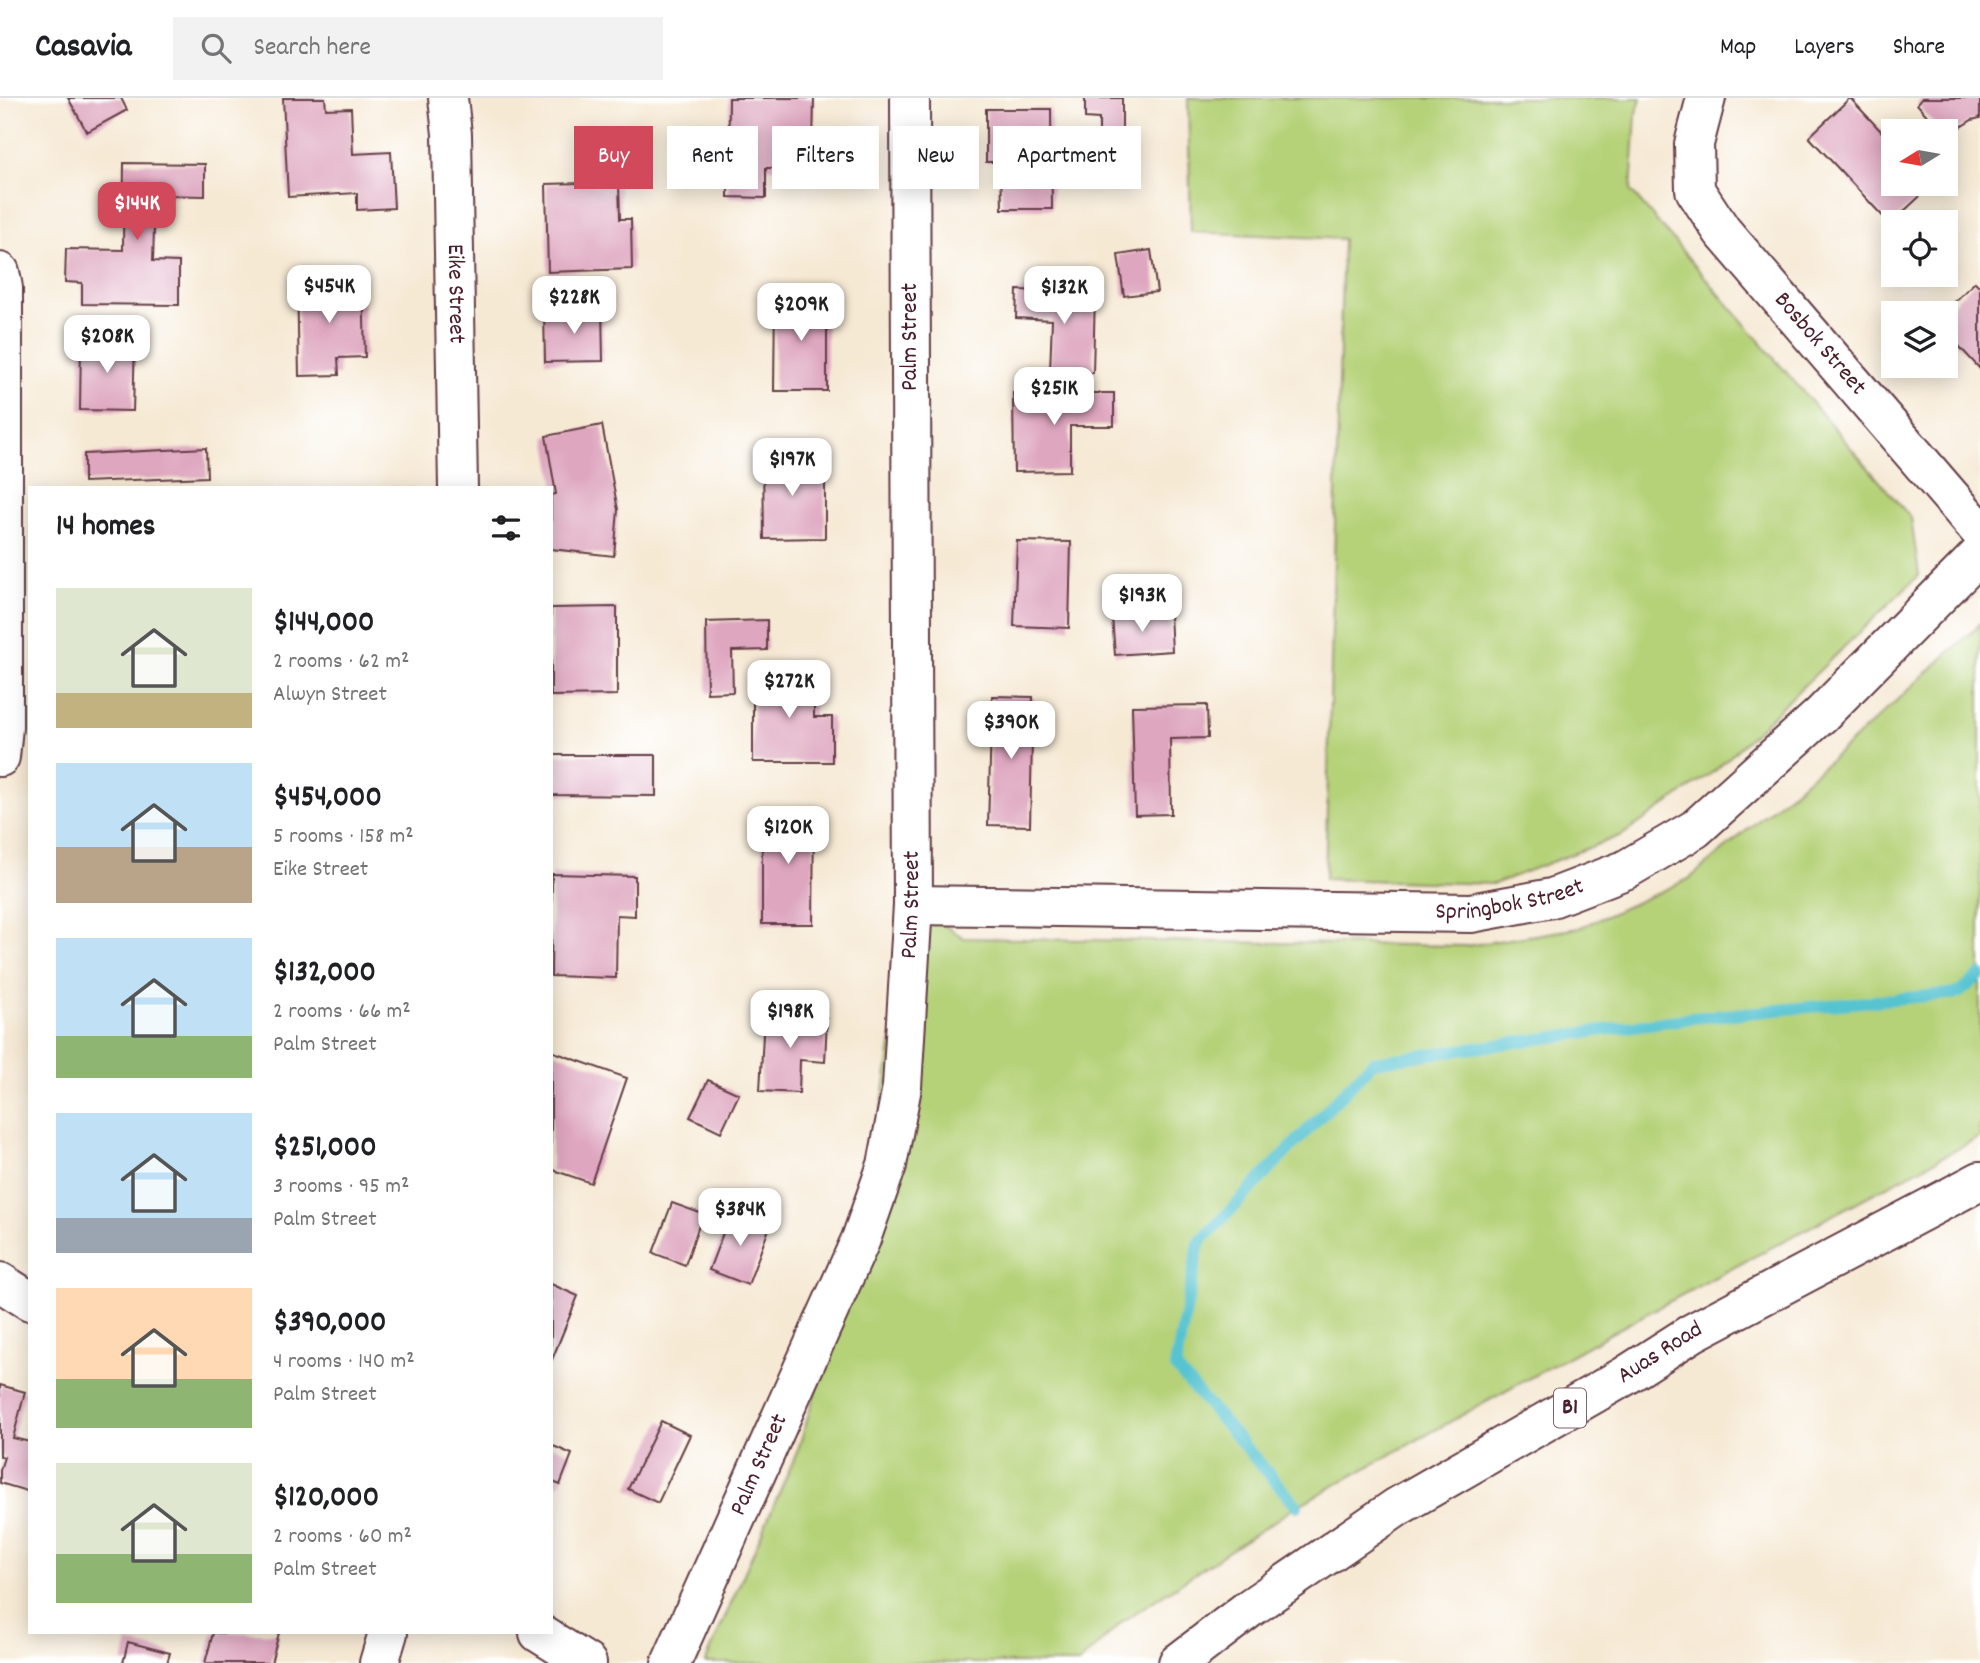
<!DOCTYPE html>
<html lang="en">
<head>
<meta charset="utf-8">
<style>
	:root { --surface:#fff; --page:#f2f2f2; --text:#202124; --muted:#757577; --line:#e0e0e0; --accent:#d1495b }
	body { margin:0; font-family:Dekko,sans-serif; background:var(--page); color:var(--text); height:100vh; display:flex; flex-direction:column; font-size:26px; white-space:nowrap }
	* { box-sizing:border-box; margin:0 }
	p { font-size:23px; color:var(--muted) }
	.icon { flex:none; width:38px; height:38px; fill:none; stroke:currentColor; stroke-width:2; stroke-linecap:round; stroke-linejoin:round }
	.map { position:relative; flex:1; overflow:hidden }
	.sheet { position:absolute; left:28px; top:388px; width:525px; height:1148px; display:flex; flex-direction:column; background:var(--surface); border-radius:0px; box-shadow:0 4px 18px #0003 }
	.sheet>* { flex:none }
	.banner { position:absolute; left:574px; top:28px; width:665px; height:63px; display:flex; gap:14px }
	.needle { width:46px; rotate:259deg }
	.buttons { position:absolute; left:1881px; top:21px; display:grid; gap:14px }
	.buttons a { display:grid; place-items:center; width:77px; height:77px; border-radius:0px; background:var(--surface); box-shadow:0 4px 18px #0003; font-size:35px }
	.price { position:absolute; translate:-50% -60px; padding:0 16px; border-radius:14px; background:#fff; color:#222; font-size:23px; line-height:46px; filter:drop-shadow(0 2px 4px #0008) }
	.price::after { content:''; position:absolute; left:50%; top:42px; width:21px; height:16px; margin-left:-10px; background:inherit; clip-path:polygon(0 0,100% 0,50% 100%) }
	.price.active { background:var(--accent); color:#fff }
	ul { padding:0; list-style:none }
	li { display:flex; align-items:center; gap:21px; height:175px; padding:0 28px }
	li span { display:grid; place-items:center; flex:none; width:196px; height:140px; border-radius:0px; color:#555 }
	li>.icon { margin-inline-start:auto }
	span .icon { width:84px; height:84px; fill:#fffc; stroke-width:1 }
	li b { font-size:30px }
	h2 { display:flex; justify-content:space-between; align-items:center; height:84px; padding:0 28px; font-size:30px }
	.tag { padding:0 24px; border-radius:0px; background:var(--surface); box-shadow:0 4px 18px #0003; font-size:24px; line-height:63px }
	.tag.active { background:var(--accent); color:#fff }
	header { display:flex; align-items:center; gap:42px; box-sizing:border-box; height:98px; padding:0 35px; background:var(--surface); border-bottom:2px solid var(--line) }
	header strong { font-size:33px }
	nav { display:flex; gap:38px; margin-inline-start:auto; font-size:24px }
	.search { width:490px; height:63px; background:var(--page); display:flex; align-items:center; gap:18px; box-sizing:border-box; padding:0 24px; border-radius:0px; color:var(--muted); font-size:26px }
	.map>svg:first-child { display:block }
</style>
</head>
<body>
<header>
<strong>Casavia</strong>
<div class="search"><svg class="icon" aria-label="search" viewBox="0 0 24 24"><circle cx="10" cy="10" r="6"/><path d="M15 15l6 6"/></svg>Search here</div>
<nav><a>Map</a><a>Layers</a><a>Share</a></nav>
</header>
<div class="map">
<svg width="1980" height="1565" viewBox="0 0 1980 1565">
	<rect width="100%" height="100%" fill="#fff"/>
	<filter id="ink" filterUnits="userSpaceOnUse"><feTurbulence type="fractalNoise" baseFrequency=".0143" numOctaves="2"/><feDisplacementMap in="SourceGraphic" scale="14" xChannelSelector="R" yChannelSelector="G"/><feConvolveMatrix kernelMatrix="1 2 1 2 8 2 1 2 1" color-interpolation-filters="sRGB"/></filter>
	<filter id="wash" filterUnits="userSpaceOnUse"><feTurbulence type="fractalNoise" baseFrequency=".00686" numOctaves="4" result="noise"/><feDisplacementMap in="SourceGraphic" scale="28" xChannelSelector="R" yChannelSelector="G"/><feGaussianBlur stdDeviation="1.57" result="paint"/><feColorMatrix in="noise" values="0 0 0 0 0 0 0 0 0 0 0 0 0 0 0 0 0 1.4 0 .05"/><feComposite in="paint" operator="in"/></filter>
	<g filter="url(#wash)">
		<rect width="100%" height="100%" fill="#f6e9d4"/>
		<g fill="#b5d278" stroke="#807852" stroke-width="2">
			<polygon points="1188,0 1641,0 1636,17 1631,93 1911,420 1919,477 1716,672 1622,737 1494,786 1325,781 1343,141 1191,134"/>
			<polygon points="1980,526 1980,1039 1644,1217 1297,1408 1123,1523 1079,1565 705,1565 798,1352 861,1141 913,807 964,840 1466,848 1579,830 1689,781 1849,646"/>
		</g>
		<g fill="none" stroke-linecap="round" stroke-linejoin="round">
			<polyline stroke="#57c3d1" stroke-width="12" points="1297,1408 1175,1269 1199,1145 1373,964 1692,920 1959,895 1980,877"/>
		</g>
		<g id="blocks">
			<g fill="#dea6bf">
				<polygon points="68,0 121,0 127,12 87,34"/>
				<polygon points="283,0 325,0 326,11 351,10 353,56 391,54 394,110 357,112 357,95 288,99"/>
				<polygon points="729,0 814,0 813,49 779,48 779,70 766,70 766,100 728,99"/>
				<polygon points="1085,0 1122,0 1122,44 1099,44 1099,21 1085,20"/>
				<polygon points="1850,0 1894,47 1894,86 1929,86 1931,88 1890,126 1809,39"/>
				<polygon points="1922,0 1980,0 1980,20 1972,22 1946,38 1946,33 1940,33 1917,6"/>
				<polygon points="986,11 1051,11 1052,111 1002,111 1001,64 986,64"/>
				<polygon points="124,65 205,66 205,98 155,97 153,163 179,164 179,207 82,206 82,185 65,184 66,151 123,152"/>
				<polygon points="619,84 620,121 631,121 632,171 548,174 546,86"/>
				<polygon points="1151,152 1157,194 1124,198 1118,157"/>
				<polygon points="297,182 363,182 365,259 338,260 339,277 299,278"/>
				<polygon points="1975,184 1980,189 1980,271 1946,234 1946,215 1943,215"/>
				<polygon points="1017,192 1095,195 1093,275 1050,273 1052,222 1016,220"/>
				<polygon points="775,197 827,197 827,293 774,293"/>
				<polygon points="602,211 603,263 545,264 544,212"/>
				<polygon points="81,242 135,243 133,313 80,312"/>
				<polygon points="1013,295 1114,295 1114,328 1070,328 1070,373 1014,374"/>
				<polygon points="602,327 618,412 614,458 551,451 551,397 556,396 546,338"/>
				<polygon points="206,350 207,379 84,384 84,356"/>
				<polygon points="806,353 807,381 825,381 825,440 764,441 763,354"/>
				<polygon points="1017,443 1071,444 1069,530 1014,528"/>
				<polygon points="617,509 617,597 551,598 551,510"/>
				<polygon points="1170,516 1172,553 1115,557 1112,519"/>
				<polygon points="767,522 767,552 732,553 733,594 707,595 706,524"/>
				<polygon points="814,574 814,619 832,619 832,664 753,664 753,575"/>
				<polygon points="992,598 1033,599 1030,728 988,727"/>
				<polygon points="1207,607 1208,640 1170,641 1171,716 1135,717 1132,608"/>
				<polygon points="551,657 656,657 656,698 551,697"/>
				<polygon points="762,711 814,711 813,826 762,826"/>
				<polygon points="552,776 635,778 635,818 617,817 616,880 551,878"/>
				<polygon points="764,917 827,920 825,964 800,962 799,995 760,993"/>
				<polygon points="551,953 627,980 591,1085 553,1072 551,1077"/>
				<polygon points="708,982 739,996 721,1034 690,1019"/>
				<polygon points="672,1105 703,1116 685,1167 653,1155"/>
				<polygon points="731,1114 770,1128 748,1187 709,1172"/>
				<polygon points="551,1186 578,1198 551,1264"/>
				<polygon points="0,1287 25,1294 13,1340 30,1344 30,1394 0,1385 0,1372 4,1359 0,1358"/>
				<polygon points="661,1323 690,1337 658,1405 628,1391"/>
				<polygon points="551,1347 572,1356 560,1387 551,1383"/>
				<polygon points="213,1535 279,1535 271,1565 205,1565"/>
				<polygon points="128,1544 170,1555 167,1565 123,1565"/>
			</g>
		</g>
	</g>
	<g filter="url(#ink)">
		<use href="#blocks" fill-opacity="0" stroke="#643d44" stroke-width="2"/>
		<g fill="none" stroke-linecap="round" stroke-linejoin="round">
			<g stroke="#643d44" stroke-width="42">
				<g id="minor">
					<path id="s1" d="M 448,0 L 452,36 L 458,390"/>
					<path id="s2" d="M 1706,0 L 1694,46 L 1695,92 L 1722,133 L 1980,433"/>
					<polyline points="0,174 3,190 3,629 0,659"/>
					<path id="s3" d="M 913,807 L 1471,815 L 1552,800 L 1625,772 L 1695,731 L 1821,617 L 1980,456"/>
					<polyline points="0,1184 30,1203"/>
					<polyline points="539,1535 587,1565"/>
					<polyline points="379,1565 388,1535"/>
					<path id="s4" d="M 671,1565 L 861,1141 L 887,1067 L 902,989 L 913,807 L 910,0"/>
				</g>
			</g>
			<g stroke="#643d44" stroke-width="42">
				<g id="major">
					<path id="s5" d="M 1178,1565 L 1250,1510 L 1397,1409 L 1625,1278 L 1692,1235 L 1980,1083"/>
				</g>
			</g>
			<use href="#minor" stroke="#fff" stroke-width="38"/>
			<use href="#major" stroke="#fff" stroke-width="38"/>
		</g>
	</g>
	<g text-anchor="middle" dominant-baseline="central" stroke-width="5" stroke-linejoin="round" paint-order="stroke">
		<rect fill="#fff" stroke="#80626b" stroke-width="2" x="1554" y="1290.5" width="32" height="39" rx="5"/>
		<g font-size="23" font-weight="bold" fill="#4a1f2b">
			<text x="1570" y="1310">B1</text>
		</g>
		<g font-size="24" fill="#4a1f2b" stroke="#fff">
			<text stroke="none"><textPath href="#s1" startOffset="196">Eike Street</textPath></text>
			<text transform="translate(911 239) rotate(-90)">Palm Street</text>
			<text stroke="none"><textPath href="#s2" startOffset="292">Bosbok Street</textPath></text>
			<text stroke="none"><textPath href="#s3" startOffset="598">Springbok Street</textPath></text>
			<text stroke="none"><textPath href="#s4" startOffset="805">Palm Street</textPath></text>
			<text stroke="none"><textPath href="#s5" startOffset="574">Auas Road</textPath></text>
			<text stroke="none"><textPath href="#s4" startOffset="217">Palm Street</textPath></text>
		</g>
	</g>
</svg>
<div class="buttons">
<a><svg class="needle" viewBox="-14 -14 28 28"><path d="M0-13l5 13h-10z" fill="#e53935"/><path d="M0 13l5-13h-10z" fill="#757577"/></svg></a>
<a><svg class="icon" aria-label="locate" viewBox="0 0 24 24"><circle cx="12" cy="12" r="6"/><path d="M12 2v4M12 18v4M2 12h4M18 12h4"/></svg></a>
<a><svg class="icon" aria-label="layers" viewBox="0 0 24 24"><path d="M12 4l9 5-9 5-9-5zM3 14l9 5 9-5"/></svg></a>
</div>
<b class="price active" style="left:137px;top:144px">$144K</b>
<b class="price" style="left:329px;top:227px">$454K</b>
<b class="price" style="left:1064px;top:228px">$132K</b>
<b class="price" style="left:574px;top:238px">$228K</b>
<b class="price" style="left:801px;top:245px">$209K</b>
<b class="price" style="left:107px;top:277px">$208K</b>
<b class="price" style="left:1054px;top:329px">$251K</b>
<b class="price" style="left:792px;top:400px">$197K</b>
<b class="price" style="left:1142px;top:536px">$193K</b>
<b class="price" style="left:789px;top:622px">$272K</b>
<b class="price" style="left:1011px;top:663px">$390K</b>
<b class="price" style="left:788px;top:768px">$120K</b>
<b class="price" style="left:790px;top:952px">$198K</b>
<b class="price" style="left:740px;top:1150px">$384K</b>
<div class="banner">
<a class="tag active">Buy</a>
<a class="tag">Rent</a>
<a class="tag">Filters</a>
<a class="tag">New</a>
<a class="tag">Apartment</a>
</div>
<section class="sheet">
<h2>14 homes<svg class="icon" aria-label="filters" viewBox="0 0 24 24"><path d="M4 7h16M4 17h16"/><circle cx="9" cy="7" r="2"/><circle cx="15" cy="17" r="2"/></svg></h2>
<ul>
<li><span style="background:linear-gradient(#dfe7d0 75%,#c2b280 0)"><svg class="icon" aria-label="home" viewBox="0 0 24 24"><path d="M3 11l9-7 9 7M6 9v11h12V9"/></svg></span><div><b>$144,000</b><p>2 rooms · 62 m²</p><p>Alwyn Street</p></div></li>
<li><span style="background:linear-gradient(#bfe0f5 60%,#b9a48a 0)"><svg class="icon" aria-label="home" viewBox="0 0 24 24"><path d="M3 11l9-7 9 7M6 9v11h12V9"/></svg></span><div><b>$454,000</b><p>5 rooms · 158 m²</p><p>Eike Street</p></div></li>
<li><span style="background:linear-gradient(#bfe0f5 70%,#8fb573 0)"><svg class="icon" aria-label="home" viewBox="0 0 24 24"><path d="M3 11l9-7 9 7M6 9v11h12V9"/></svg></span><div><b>$132,000</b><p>2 rooms · 66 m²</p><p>Palm Street</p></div></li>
<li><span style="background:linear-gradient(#bfe0f5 75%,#9aa5b1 0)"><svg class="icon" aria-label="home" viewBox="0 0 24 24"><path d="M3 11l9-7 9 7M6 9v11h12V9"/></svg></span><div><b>$251,000</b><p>3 rooms · 95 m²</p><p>Palm Street</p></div></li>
<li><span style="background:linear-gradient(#ffd9b3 65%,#8fb573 0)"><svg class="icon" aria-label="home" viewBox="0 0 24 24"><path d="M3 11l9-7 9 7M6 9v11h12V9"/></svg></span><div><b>$390,000</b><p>4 rooms · 140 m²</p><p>Palm Street</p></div></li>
<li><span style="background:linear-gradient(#dfe7d0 65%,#8fb573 0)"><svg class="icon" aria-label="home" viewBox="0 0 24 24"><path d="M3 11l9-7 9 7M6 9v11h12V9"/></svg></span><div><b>$120,000</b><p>2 rooms · 60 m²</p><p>Palm Street</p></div></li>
</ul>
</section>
</div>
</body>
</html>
